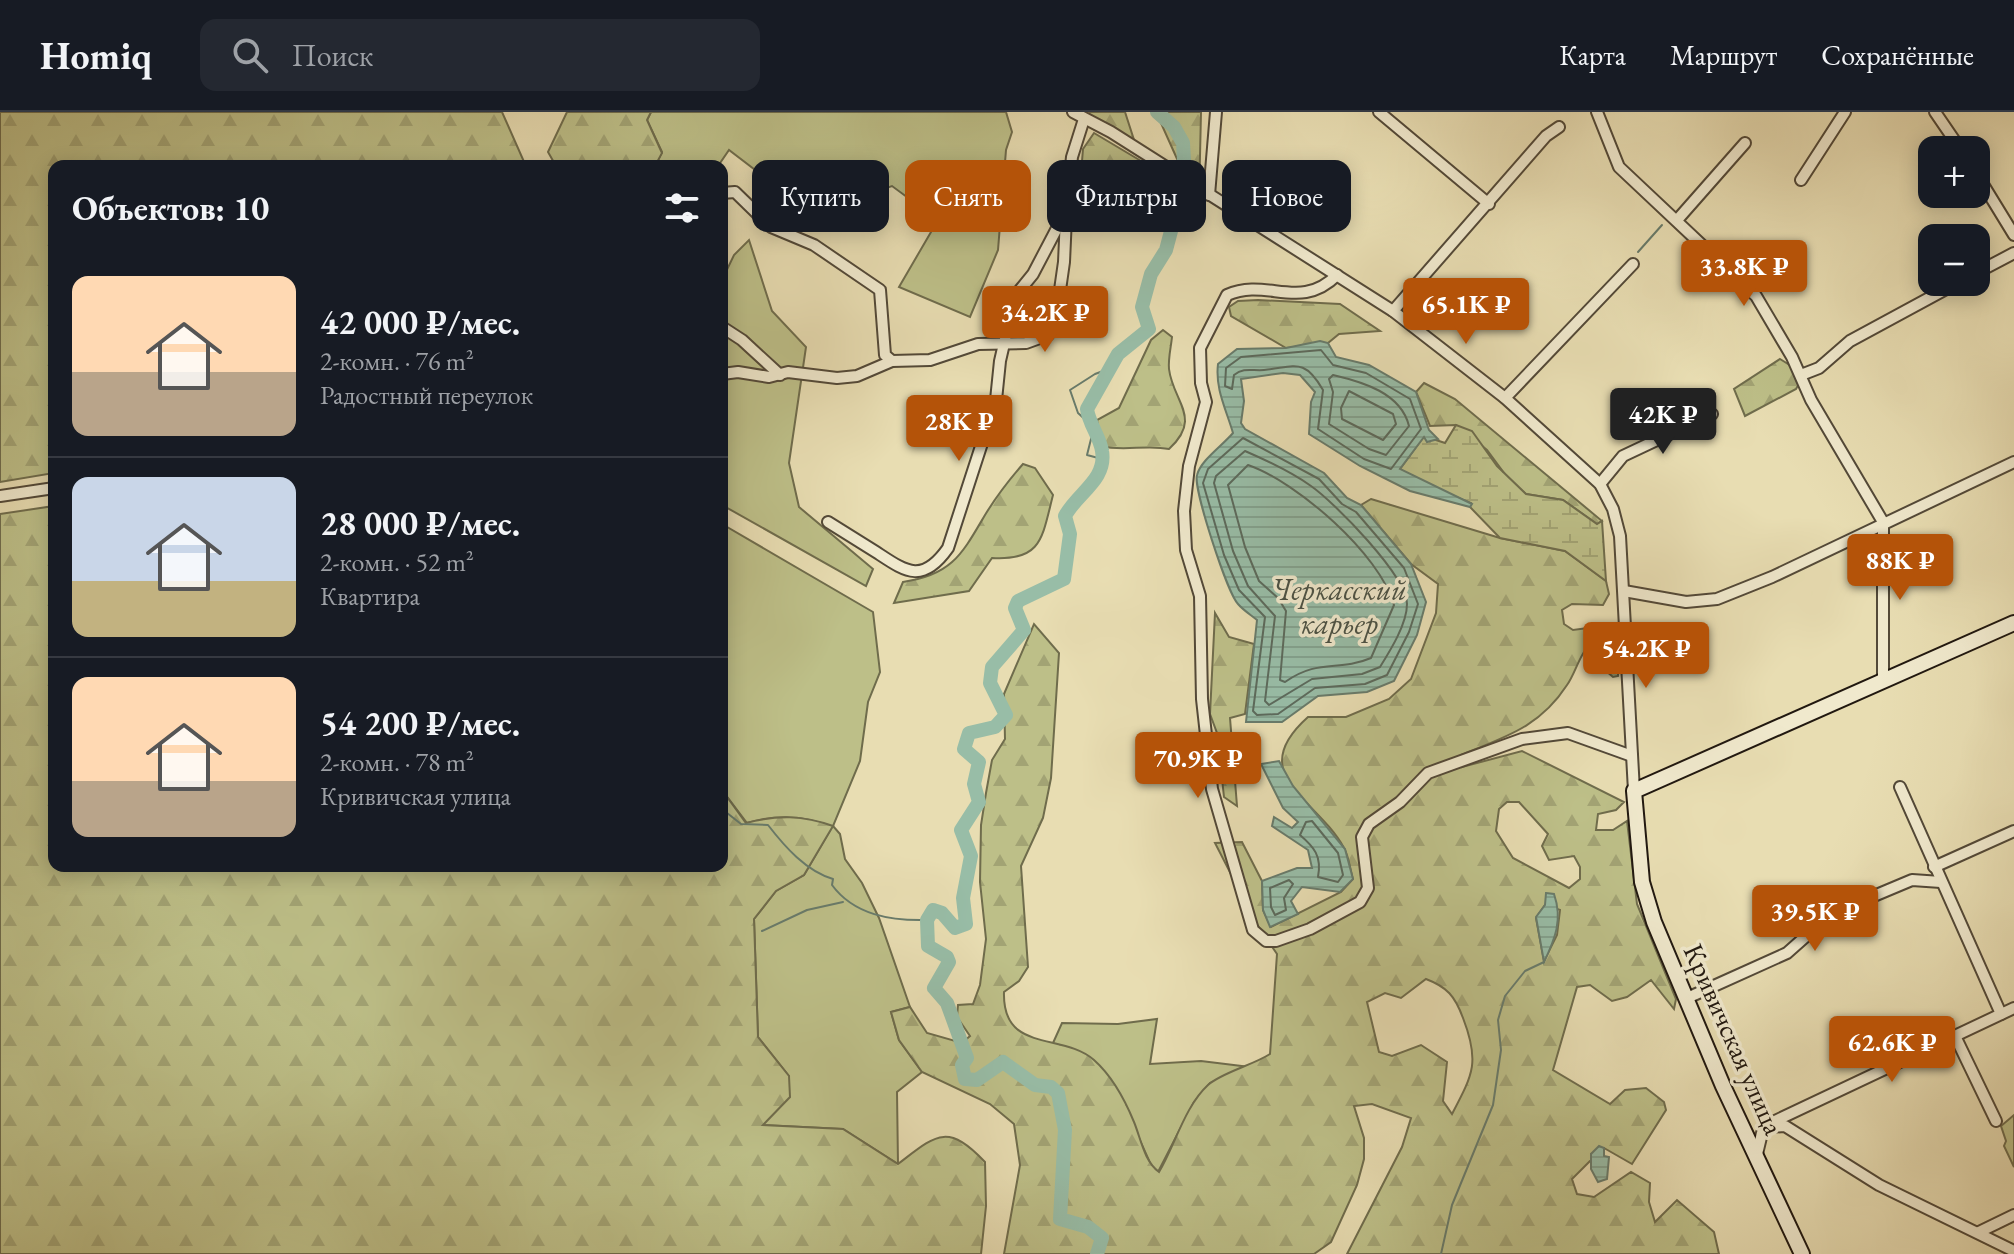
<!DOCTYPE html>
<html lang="ru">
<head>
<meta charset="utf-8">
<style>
	:root { --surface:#171b24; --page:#242831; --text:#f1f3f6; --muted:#9ea1a6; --line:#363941; --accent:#b45309 }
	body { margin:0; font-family:"EB Garamond",serif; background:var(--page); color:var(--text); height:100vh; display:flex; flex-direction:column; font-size:30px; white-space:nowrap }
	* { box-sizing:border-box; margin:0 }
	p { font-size:26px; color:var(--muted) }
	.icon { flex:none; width:44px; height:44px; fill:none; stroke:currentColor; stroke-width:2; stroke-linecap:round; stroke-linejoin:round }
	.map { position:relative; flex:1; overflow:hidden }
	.details { position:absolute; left:48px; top:48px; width:680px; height:712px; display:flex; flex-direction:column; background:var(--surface); border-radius:16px; box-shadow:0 4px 20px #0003 }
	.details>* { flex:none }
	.top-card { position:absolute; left:752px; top:48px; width:760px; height:72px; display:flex; gap:16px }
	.controls { position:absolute; left:1918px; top:24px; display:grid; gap:16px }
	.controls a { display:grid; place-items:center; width:72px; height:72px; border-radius:16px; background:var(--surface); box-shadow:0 4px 20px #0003; font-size:40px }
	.price { position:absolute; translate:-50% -68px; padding:0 18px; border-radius:8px; background:var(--accent); color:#fff; font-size:26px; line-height:52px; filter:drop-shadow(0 2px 4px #0008) }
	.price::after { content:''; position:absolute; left:50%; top:48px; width:24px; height:18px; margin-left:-12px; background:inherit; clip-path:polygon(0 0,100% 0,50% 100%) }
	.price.active { background:#222; color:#fff }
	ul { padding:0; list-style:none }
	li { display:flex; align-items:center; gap:24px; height:200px; padding:0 24px }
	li+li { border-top:2px solid var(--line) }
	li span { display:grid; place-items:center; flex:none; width:224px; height:160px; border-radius:16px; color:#555 }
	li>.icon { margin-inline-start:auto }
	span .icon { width:96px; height:96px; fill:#fffc; stroke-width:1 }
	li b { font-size:34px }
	h2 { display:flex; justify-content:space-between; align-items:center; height:96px; padding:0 24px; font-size:34px }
	.pill { padding:0 28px; border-radius:16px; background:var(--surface); box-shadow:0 4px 20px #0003; font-size:28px; line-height:72px }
	.pill.active { background:var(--accent); color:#fff }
	header { display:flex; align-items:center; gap:48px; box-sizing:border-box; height:112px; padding:0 40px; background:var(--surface); border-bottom:2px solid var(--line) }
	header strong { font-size:38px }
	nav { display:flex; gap:44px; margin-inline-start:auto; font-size:28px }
	.search { width:560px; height:72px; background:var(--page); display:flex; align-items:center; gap:20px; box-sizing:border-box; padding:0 28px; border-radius:16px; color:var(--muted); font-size:30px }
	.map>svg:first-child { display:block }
</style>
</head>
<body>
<header>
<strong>Homiq</strong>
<div class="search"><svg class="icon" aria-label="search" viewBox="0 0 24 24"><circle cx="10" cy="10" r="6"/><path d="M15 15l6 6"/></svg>Поиск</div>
<nav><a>Карта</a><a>Маршрут</a><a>Сохранённые</a></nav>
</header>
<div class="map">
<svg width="2014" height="1142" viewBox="0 0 2014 1142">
	<defs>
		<pattern id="forest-firs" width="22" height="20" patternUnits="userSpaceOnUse" patternTransform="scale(2)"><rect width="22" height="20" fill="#bdbf88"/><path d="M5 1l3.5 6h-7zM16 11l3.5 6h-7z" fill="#a2a374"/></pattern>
		<pattern id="wetland-marsh" width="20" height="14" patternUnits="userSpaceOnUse" patternTransform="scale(2)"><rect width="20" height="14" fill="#bdbf88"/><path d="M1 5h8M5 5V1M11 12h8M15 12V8" fill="none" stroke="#a2a374"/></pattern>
		<pattern id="water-rules" width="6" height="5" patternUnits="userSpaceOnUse" patternTransform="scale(2)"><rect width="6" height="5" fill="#98bda7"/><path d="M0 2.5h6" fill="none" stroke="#83a28f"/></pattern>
	</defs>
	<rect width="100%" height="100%" fill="#e8ddb2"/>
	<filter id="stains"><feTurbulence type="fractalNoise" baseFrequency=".0025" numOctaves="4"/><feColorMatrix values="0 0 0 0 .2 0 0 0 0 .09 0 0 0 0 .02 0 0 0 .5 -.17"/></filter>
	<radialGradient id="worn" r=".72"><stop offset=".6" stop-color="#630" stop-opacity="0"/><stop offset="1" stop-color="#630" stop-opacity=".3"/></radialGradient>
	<g fill="#bdbf88" stroke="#6f6c4c" stroke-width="2">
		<polygon points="651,0 1006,0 1012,20 1006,38 998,138 970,205 899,175 938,108 892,74 872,81 865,95 856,101 815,50 797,69 812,96 802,94 729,38 718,54 655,54 662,40 647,8"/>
		<polygon points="749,128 772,199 806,235 789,351 799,395 873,457 866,474 722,393 722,168 734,143"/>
		<path d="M 722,412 L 873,500 L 880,560 L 868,590 L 860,649 L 833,714 L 840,722 L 845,747 L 862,771 L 879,806 L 910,895 L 891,900 L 899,928 L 922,960 L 897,980 L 898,1052 L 843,1017 L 762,1013 L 789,964 L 758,925 L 754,807 L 776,779 L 804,763 L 832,715 C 804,703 777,702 747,711 L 722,678 Z"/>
		<polygon points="1157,907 1150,952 1201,949 1250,955 1210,971 1194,990 1158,1060 1151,1053 1121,986 1053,931 1062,911 1118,912"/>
		<polygon points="2014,1003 2014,1055 2004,1034 2006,1029 2001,1014"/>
	</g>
	<g fill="url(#forest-firs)" stroke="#6f6c4c" stroke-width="2" fill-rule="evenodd">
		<polygon points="0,0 502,0 525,52 54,54 54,361 0,370"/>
		<polygon points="567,0 651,0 647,8 662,41 655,54 556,54 548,40"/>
		<polygon points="1090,0 1125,0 1135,31 1087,5"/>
		<path d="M 1156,0 L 1201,0 L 1199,88 L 1186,105 L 1137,70 C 1108,87 1114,102 1077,110 L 1083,37 L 1094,21 L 1168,65 L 1178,49 Z"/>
		<polygon points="1258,188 1340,192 1380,219 1339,222 1328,231 1286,236 1231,204 1229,195 1238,189"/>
		<path d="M 1163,218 L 1172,225 C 1171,235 1168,247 1169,257 C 1173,290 1203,306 1169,337 C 1146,332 1124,340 1101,334 L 1097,308 L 1119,296 L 1151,228 Z"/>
		<polygon points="1780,247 1796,257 1800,270 1796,277 1745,304 1734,277"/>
		<polygon points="1424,271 1455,287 1602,409 1597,412 1563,388 1526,382 1510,369 1487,338 1456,313 1430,314 1416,280"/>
		<path d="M 1023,352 L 1035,356 L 1053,383 C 1042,426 1042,449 992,446 L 969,479 L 894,491 L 903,470 C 952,463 962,442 985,403 C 996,385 1009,368 1023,352 Z"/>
		<path d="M 1371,387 L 1500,426 L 1565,439 L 1606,469 L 1609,482 L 1603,493 L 1572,492 L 1562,498 L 1564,512 L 1573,518 L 1618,512 L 1618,564 L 1613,565 L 1584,540 C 1577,551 1574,563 1567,573 C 1540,615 1505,625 1461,643 L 1462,655 L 1522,639 L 1624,690 L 1616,698 L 1598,702 L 1596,718 L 1613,718 L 1627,709 L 1637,792 L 1676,887 L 1674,897 L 1651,868 L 1627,885 L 1612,889 L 1590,873 L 1577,875 L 1553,958 L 1610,992 L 1625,978 L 1646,976 L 1664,990 L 1666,998 L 1632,1052 L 1604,1036 L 1591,1042 L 1591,1048 L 1572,1067 L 1577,1082 L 1594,1085 L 1631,1060 L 1650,1071 L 1649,1090 L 1655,1110 L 1677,1088 L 1714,1120 L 1719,1142 L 1347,1142 L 1402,1035 L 1411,1006 L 1372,992 L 1354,994 L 1364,1026 L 1364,1047 L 1357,1073 L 1331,1130 L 1314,1142 L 1004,1142 L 1020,1053 L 1014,1012 L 990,992 L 922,960 L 899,928 L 891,900 L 910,895 L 927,921 L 962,931 L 970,924 L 957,905 L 958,893 L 973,892 L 980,873 L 986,827 L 980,770 L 981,713 L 986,681 L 992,648 L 1005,627 L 1004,582 L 1034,512 L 1059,541 L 1051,666 L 1043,706 L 1021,754 L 1028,855 L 1019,869 L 1004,880 C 1002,942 1063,920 1094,948 C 1112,964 1125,988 1134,1010 C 1141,1027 1144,1049 1159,1060 C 1175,1033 1185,994 1208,973 C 1221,961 1253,953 1270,942 L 1277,842 L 1256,811 L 1215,731 L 1242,730 L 1262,769 L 1263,798 L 1271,815 L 1341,780 L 1353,767 C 1350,757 1349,745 1344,736 C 1317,686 1243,663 1308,605 L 1346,605 L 1389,587 L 1411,567 L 1436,501 L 1438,472 L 1411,452 L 1361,393 ZM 1507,690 L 1519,690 L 1548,722 L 1542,734 L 1549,748 L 1574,744 L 1580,755 L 1580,767 L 1569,776 L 1513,746 L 1496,719 L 1499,697 ZM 1545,793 L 1560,798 L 1557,823 L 1544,849 L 1536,806 ZM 1426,867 C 1447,875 1455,884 1463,906 C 1480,950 1473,962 1452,1002 L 1443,989 L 1447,950 L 1421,933 L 1392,944 L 1379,940 L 1367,890 L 1385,881 L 1401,886 Z"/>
		<path d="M 54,394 L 54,754 L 722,754 L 722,678 L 746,711 C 777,703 803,703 833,714 L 804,763 L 776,779 L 754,807 L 758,925 L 789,964 L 790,985 L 763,1013 L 843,1017 L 898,1052 C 936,1023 947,1010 985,1050 L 986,1094 L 981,1142 L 0,1142 L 0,402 Z"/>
		<polygon points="1215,501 1229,525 1254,532 1245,602 1230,606 1237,694 1224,685 1217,621 1210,602"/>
	</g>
	<polygon fill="url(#wetland-marsh)" stroke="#6f6c4c" stroke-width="2" points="1456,313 1472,319 1497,354 1526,382 1563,388 1597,412 1602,409 1606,469 1565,439 1500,426 1470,395 1471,391 1420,370 1400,357 1424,324 1445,331"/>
	<g fill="url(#water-rules)" stroke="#687b6b" stroke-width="2">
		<path d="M 1320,229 L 1328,231 L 1336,245 L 1369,253 L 1416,280 L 1429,318 L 1438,327 L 1427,330 L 1424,325 L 1400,357 L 1472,392 L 1470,395 L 1410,379 L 1360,354 L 1309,322 L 1311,290 L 1315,280 L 1300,263 L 1283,261 L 1241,267 L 1244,289 L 1241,311 L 1245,317 L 1324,361 L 1347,386 L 1361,393 L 1411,452 L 1426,490 L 1417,523 L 1394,569 L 1367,580 L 1318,584 L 1282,610 L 1246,610 L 1257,508 C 1251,503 1243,498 1238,492 C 1227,480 1193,376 1197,363 C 1201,348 1222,334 1233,321 C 1226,297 1215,277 1218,252 L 1237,237 L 1286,236 Z"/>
		<polygon points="1279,649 1293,674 1345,737 1353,767 1340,780 1302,775 1291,789 1298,802 1270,815 1263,798 1262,769 1297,756 1312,756 1308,738 1272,714 1274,705 1292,716 1298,710 1283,696 1261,652"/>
		<path d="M 1546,781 L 1554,782 C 1563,808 1555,827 1544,850 L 1536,805 L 1545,793 Z"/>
		<polygon points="1599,1034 1604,1036 1604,1044 1609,1045 1607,1067 1598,1070 1591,1057 1591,1042"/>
	</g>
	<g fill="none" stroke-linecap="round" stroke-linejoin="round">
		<g stroke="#5c6a5c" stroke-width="2">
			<path d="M 1321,238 L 1333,253 L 1366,261 L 1410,287 L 1421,317 L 1391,357 L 1364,347 L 1318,317 L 1323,278 C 1304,245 1295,255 1264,258 C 1252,259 1244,255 1234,263 L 1232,277 L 1225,274 L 1226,256 L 1241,245 Z"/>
			<path d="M 1333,263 C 1363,270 1401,281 1409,314 L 1386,343 L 1369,337 L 1329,312 L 1333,280 L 1329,267 Z"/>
			<polygon points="1349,279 1393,302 1396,312 1383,328 1342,307 1341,296"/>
			<polygon points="1243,326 1319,367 1342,392 1356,400 1404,456 1418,492 1409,520 1387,563 1365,572 1315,576 1278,602 1257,603 1253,599 1265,505 1239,478 1224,443 1203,371 1208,357"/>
			<path d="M 1245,339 C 1268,349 1290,359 1311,374 C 1334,390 1407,464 1407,492 C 1407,512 1390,539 1380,555 L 1362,562 L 1312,567 L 1269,593 L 1265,589 L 1275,504 L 1248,474 L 1233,439 L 1214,371 L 1216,364 Z"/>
			<path d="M 1248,353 C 1297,370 1380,442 1394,493 L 1371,546 C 1338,560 1319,546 1285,570 L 1280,568 L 1286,499 L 1278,486 L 1259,469 L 1245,435 L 1228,373 Z"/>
			<path d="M 1306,710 L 1312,709 L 1338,741 L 1343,763 L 1338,770 L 1318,765 C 1322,744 1314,735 1300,723 Z"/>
			<polygon points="1289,768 1293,772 1284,786 1286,798 1275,803 1271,795 1270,776"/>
		</g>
		<g stroke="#687b6b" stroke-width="2">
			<polyline points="1638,140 1662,113"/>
			<polyline points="1089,311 1078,301 1070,278 1095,262 1114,255"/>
			<polyline points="1093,319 1087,343 1102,347"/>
			<path d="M 722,697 L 741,712 L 768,713 C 785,735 806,759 833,767 L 832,773 C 854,803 891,809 927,808"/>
			<polyline points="762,819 807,798 843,790"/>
			<polyline points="1441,1142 1452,1093 1493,993 1501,938 1498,908 1505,884 1525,859 1544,850"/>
		</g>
		<path stroke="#98bda7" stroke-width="14" d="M 1097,1142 L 1102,1126 L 1088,1115 L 1060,1107 L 1065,1018 L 1058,981 L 1051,975 L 1035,973 L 1003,950 L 977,968 L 965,967 L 962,953 L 967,946 L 947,891 L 934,876 L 949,850 L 947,845 L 928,834 L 927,808 L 933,798 L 942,801 L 955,816 L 966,812 L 963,786 L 971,744 L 961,718 L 979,690 L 974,672 L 979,650 L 964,637 L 969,621 L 995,615 L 1006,603 L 990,571 L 992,555 L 1024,518 L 1015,496 L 1018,489 L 1064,467 L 1070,422 L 1065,404 C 1077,381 1107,368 1102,339 C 1100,325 1089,312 1087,297 L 1118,242 L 1149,217 L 1142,195 L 1151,162 L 1166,138 L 1175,104 L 1172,81 L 1184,48 L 1183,31 L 1174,15 L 1157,0"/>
		<g stroke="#534938" stroke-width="14">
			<g id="street">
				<polyline points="1073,0 1111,20 1393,199 1505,286 1600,372 1613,397 1620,424 1634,679"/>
				<polyline points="1379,0 1489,92"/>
				<polyline points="1597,0 1619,55 1756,184 1792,245 1811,288 1883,410 1883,570"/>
				<polyline points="1935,0 1961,38"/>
				<polyline points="1976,61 2014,123"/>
				<polyline points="1801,68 1845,0"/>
				<polyline points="722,81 735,80 771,115 814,133 880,178 885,243 892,249"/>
				<polyline points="1209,83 1216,0"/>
				<polyline points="1678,107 1745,31"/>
				<polyline points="1976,161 2014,141"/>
				<path d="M 1337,163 C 1300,200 1267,165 1227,183 L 1200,236 L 1201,271 L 1206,290 L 1189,354 L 1184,399 L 1186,438 L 1200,484 L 1202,587 L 1212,677 L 1253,818 L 1266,829 L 1276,829 L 1310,817 L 1360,790 L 1368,776 L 1362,725 L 1369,712 L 1400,690 L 1428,661 L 1522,627 L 1568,621 L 1632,644"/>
				<polyline points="1393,199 1546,24 1559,15"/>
				<polyline points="722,215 742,228 780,263"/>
				<polyline points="722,262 738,260 769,265 788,260 837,266 857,264 892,249 930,248 978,232 1026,231 1048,223 1055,213 1064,150 1066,105"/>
				<polyline points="1801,263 1819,256 1850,229 1959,170"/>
				<polyline points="1505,286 1633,152"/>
				<polyline points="1600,372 1623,344 1712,302"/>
				<polyline points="0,384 54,376"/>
				<path d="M 828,410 C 844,420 860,430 876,440 C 905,459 922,473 948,436 L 996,288 L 1000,249 L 1015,184 L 1033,162 L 1066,99 L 1072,45 L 1084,7"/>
				<polyline points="1624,479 1686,490 1717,487 1772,465 2014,350"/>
				<polyline points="1900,675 2001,902"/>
				<polyline points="1934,755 2014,719"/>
				<polyline points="1685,887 1787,841 1831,802 1912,768 1941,770"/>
				<polyline points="1955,924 1996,1009"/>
				<polyline points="1767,1015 1785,1014 1879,1073 2014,1139"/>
				<polyline points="1757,1042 1762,1021 1775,1009 2014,896"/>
				<polyline points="1979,1120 2014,1103"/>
			</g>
		</g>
		<g stroke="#211810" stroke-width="18">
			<polyline id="secondary" points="1802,1142 1723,974 1654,810 1642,770 1634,679 2014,511"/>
		</g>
		<use href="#street" stroke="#f0e9cd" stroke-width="10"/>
		<use href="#secondary" stroke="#f0e9cd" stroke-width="14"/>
	</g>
	<g text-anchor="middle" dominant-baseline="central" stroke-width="7" stroke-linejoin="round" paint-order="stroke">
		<g font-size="28" fill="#211810" stroke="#f0e9cd">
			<text transform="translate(1734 927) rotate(66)">Кривичская улица</text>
		</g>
		<g font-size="30" font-style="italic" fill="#4b5245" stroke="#f0e9cd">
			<text x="1339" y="477">Черкасский<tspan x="1339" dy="34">карьер</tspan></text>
		</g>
	</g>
	<rect width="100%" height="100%" filter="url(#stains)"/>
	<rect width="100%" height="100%" fill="url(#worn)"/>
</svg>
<div class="controls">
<a>+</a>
<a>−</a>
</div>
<b class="price" style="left:1744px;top:196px">33.8K ₽</b>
<b class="price" style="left:1466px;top:234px">65.1K ₽</b>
<b class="price" style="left:1045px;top:242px">34.2K ₽</b>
<b class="price active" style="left:1663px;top:344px">42K ₽</b>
<b class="price" style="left:959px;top:351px">28K ₽</b>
<b class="price" style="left:1900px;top:490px">88K ₽</b>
<b class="price" style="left:1646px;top:578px">54.2K ₽</b>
<b class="price" style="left:1198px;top:688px">70.9K ₽</b>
<b class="price" style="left:1815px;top:841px">39.5K ₽</b>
<b class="price" style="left:1892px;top:972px">62.6K ₽</b>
<div class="top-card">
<a class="pill">Купить</a>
<a class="pill active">Снять</a>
<a class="pill">Фильтры</a>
<a class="pill">Новое</a>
</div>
<section class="details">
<h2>Объектов: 10<svg class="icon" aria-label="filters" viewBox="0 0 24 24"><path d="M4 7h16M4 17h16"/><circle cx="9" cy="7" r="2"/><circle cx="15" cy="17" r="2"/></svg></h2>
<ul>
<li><span style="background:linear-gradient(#ffd9b3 60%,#b9a48a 0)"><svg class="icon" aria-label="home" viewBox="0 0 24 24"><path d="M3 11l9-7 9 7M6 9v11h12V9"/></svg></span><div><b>42 000 ₽/мес.</b><p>2-комн. · 76 m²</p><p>Радостный переулок</p></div></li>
<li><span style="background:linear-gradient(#c9d6e8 65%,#c2b280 0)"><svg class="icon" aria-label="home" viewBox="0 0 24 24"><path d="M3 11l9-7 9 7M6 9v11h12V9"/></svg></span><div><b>28 000 ₽/мес.</b><p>2-комн. · 52 m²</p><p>Квартира</p></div></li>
<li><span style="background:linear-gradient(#ffd9b3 65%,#b9a48a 0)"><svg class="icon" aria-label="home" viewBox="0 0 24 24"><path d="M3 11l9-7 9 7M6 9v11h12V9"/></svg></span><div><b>54 200 ₽/мес.</b><p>2-комн. · 78 m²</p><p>Кривичская улица</p></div></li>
</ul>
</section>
</div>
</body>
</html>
